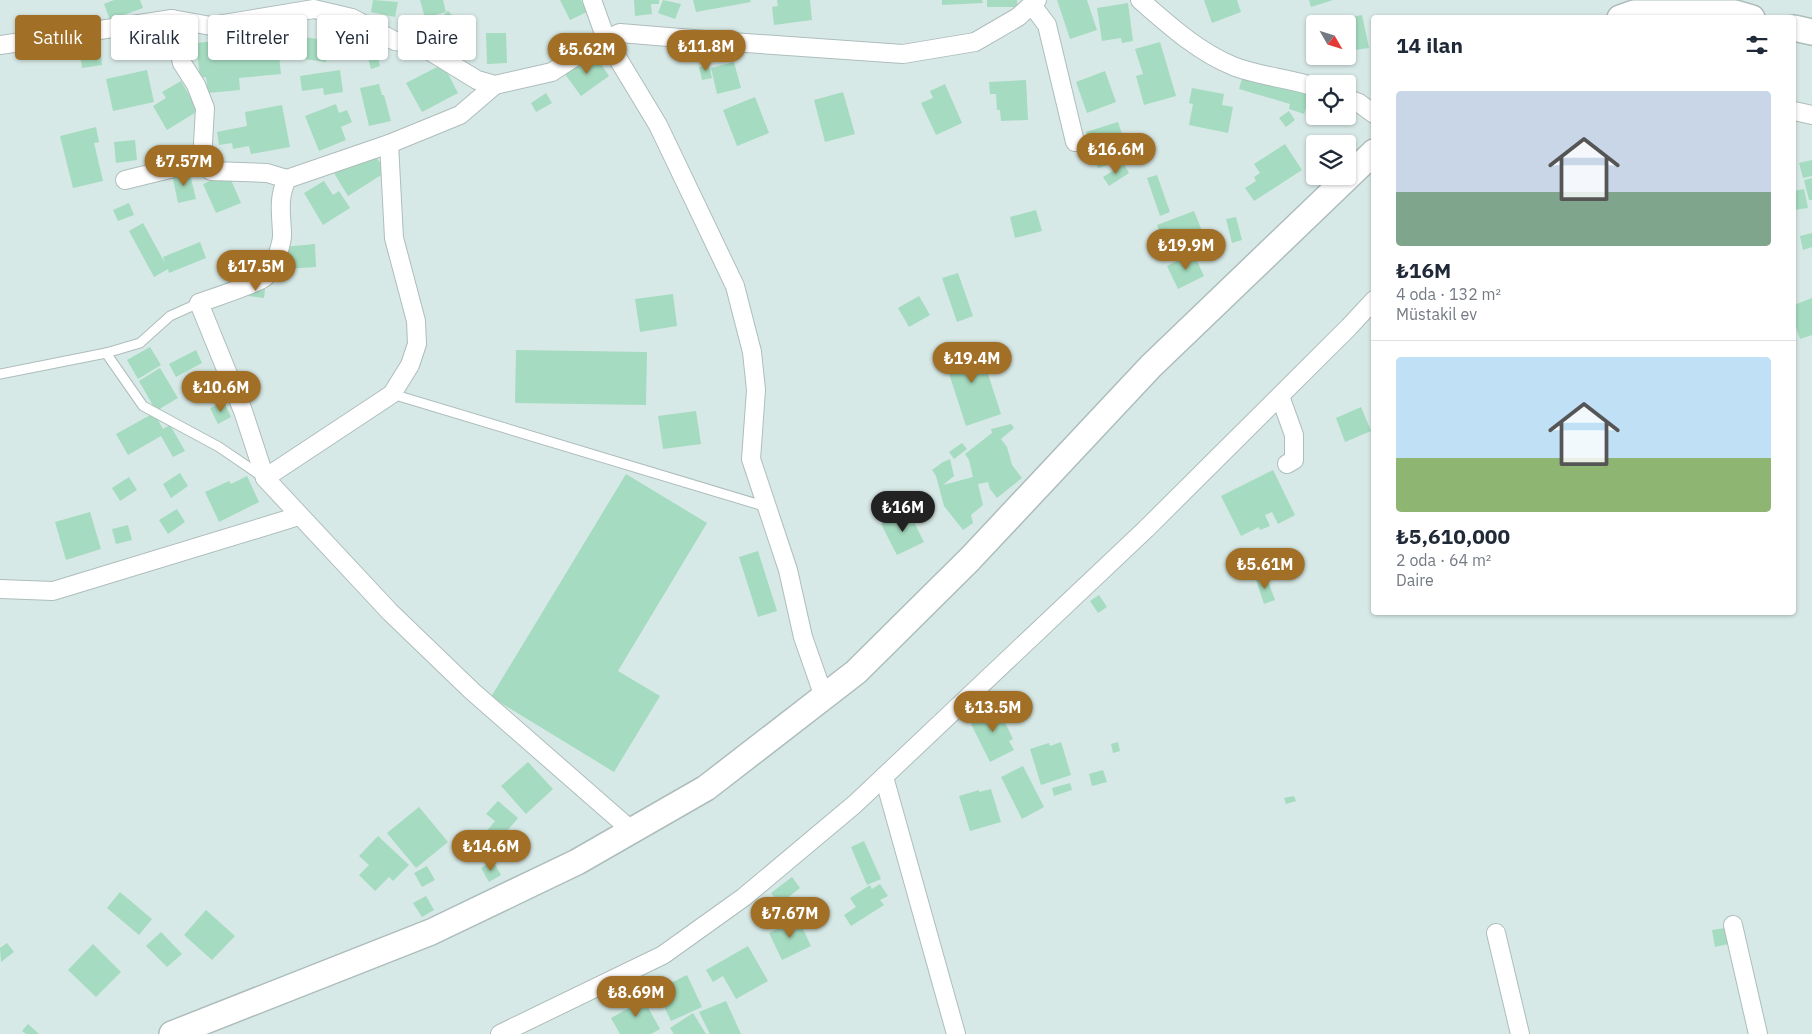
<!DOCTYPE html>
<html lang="tr">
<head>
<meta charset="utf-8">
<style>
	:root { --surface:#fff; --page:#f6f6f7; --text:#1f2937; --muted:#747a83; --line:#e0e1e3; --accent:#a26f26 }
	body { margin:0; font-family:"IBM Plex Sans",sans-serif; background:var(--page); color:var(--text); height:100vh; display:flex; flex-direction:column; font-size:19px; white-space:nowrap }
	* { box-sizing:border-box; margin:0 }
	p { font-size:16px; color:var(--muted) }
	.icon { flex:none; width:28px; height:28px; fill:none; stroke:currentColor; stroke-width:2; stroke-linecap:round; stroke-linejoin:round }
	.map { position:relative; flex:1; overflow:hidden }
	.details { position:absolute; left:1371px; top:15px; width:425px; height:600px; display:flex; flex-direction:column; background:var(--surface); border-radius:5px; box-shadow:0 1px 4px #0004 }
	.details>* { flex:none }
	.hud { position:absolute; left:15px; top:15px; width:475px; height:45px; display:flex; gap:10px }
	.needle { width:32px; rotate:129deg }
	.tools { position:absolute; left:1306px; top:15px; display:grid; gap:10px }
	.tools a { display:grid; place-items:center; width:50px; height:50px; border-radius:5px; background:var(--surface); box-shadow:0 1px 4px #0004; font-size:25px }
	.price { position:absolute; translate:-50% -42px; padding:0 11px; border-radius:18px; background:var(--accent); color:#fff; font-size:16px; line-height:32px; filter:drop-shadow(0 1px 2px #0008) }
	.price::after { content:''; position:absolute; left:50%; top:30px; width:15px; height:11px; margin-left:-8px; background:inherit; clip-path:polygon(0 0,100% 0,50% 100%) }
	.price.on { background:#222; color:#fff }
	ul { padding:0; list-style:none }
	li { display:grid; align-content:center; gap:10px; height:265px; padding:0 25px }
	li+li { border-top:1px solid var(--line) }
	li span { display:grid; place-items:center; height:155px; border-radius:5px; color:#555 }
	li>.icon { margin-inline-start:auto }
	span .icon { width:90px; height:90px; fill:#fffc; stroke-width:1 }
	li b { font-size:21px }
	h2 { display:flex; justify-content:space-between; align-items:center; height:60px; padding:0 25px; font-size:21px }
	.chip { padding:0 18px; border-radius:5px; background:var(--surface); box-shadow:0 1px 4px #0004; font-size:18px; line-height:45px }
	.chip.on { background:var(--accent); color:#fff }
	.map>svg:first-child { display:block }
</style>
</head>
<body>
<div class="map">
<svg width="1812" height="1034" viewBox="0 0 1812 1034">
	<rect width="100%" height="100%" fill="#d7e9e6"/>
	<g fill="#a5dbc0">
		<polygon points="114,0 140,0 143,8 110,20 104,4"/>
		<polygon points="373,0 398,2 395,17 371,12"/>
		<polygon points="420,0 443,0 446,12 425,18"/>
		<polygon points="560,0 581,0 587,12 570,20"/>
		<polygon points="634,0 659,0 659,4 651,4 652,14 635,16"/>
		<polygon points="663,0 681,4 675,19 658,13"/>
		<polygon points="693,0 750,0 751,2 696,12"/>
		<polygon points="777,0 810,0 812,20 774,25 772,7 778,6"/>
		<polygon points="942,0 982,0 983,3 942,5"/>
		<rect x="987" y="0" width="30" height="7"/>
		<polygon points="1057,0 1087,0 1097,30 1070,39"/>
		<polygon points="1204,0 1237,0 1241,12 1212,23"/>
		<polygon points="1309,0 1333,0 1311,7"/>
		<polygon points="1128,3 1133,41 1122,43 1121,38 1102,41 1097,8"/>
		<polygon points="448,11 469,32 464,38 470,44 453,60 430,36 439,27 435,23"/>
		<polygon points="1362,15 1369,48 1355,50 1354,48 1348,49 1348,24 1326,24 1326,22"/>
		<polygon points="276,27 281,74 239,78 240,90 208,93 206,77 200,78 196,43 234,39 233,31"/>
		<polygon points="124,30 147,35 142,57 119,51"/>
		<polygon points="486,33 506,33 507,63 487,64"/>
		<polygon points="292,35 329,41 326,62 289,57"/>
		<polygon points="1160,42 1176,96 1144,105 1136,76 1143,74 1135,49"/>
		<polygon points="374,44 380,66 371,69 365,47"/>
		<polygon points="100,45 102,65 82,68 79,48"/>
		<polygon points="594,54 609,76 581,96 565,74"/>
		<polygon points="734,62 741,88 717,94 711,68"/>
		<polygon points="443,64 458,93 422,112 406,83"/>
		<polygon points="709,65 712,78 702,80 699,67"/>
		<polygon points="147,70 154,102 113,111 106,79"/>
		<polygon points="340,70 343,92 324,95 323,88 302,91 300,76"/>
		<polygon points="1105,71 1116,102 1087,113 1076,82"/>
		<polygon points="1244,72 1311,91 1304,114 1289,109 1290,104 1239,89"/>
		<polygon points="1026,80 1028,120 1001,121 1000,110 997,110 996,94 990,94 989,82"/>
		<polygon points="181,81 198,111 167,130 153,106 166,98 162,92"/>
		<polygon points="379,84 382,95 384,95 391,121 369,126 360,88"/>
		<polygon points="945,84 962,123 936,135 921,103 933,98 930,91"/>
		<polygon points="1192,88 1224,94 1222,105 1233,107 1228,133 1189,125 1193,104 1189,103"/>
		<polygon points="843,92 855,134 825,142 814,100"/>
		<polygon points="546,93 552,103 536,112 531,103"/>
		<polygon points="755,97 769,133 737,146 723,110"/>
		<polygon points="336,104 339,113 347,110 352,122 341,127 346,140 319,151 305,116"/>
		<polygon points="282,105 290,147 251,154 249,146 233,149 232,143 219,145 217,132 247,126 245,112"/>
		<polygon points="1289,111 1295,120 1286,127 1279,118"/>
		<polygon points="1118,122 1130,158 1098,168 1086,132"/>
		<polygon points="96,127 99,142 94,143 103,181 73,188 60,136"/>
		<polygon points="135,140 137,160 116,163 114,142"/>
		<polygon points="1285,144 1302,170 1254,201 1245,188 1256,181 1254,177 1260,173 1254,164"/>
		<polygon points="371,149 386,172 348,196 334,173"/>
		<polygon points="1812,160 1812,176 1803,178 1799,163"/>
		<polygon points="1124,164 1129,173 1109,186 1103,177"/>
		<polygon points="189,170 196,199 178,203 172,174"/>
		<polygon points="228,173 241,203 216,213 203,184"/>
		<polygon points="1157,175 1170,212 1160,216 1147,178"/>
		<polygon points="1812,178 1812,200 1809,200 1804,180"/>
		<polygon points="324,181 333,195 339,191 350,208 323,225 304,193"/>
		<polygon points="1804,189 1808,208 1794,210 1794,191"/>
		<polygon points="129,203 134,215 118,221 113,210"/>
		<polygon points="1036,210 1042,231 1015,238 1010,217"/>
		<polygon points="1194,211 1202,231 1189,236 1193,247 1169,256 1157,225"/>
		<polygon points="1236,217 1242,240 1232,243 1226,219"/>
		<polygon points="143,223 165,263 163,257 200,242 206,258 169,273 168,269 154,277 129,231"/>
		<polygon points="1812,233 1812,247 1803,250 1800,236"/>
		<polygon points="315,244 316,267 284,269 283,247"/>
		<polygon points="1193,253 1204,276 1178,289 1167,266"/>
		<polygon points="958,273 973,316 957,322 942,278"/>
		<polygon points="248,287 265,289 264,298 247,296"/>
		<polygon points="673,294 677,326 640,332 635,299"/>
		<polygon points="919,296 930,315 909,327 898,308"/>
		<polygon points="1812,298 1812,335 1800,339 1794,322 1794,305"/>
		<polygon points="978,343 1001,414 966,426 943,355"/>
		<polygon points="150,347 161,365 138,379 127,360"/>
		<polygon points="196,350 202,363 176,377 169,364"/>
		<polygon points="516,350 647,352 646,405 515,403"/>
		<polygon points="160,368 178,398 156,411 139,381"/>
		<polygon points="224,402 231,417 218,424 210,408"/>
		<polygon points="1361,407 1371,431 1345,442 1336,418"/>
		<polygon points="696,411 701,444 663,449 658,416"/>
		<polygon points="154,413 163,429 170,425 185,451 173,457 161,436 128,455 116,434"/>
		<polygon points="1011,424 1014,428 1001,439 1007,447 1012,465 1022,478 997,498 990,489 988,482 978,484 983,505 971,515 973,523 963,530 944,506 936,476 932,470 943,462 950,459 954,476 943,485 973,477 969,460 965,454 992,433 991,429"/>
		<polygon points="962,443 967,449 954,459 949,452"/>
		<polygon points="1273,470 1295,515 1278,524 1272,512 1265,515 1270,526 1260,530 1259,527 1241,536 1221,496"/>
		<polygon points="180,473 188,486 171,498 163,484"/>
		<polygon points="626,474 707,523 618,671 660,696 614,772 491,697"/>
		<polygon points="247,476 259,502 219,522 205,492 229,481 231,484"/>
		<polygon points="129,477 137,490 120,501 112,488"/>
		<polygon points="177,509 185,522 168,534 159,520"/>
		<polygon points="908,510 924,542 897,555 881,524"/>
		<polygon points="90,512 101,549 66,560 55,522"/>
		<polygon points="128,525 132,540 116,544 112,529"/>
		<polygon points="758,551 777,611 758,617 739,557"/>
		<polygon points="1266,576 1275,600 1264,604 1256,580"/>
		<polygon points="1099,595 1107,607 1098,613 1090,601"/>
		<polygon points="995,702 1013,739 1009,741 1014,750 990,762 971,724 982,718 977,710"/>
		<polygon points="1061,742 1071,775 1041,785 1030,749 1049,743 1050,746"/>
		<polygon points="1118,742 1120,751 1113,753 1111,744"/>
		<polygon points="528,762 553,789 526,814 501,786"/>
		<polygon points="1023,766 1044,807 1022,819 1001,777"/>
		<polygon points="1103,770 1107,782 1092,786 1089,774"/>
		<polygon points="1070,783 1072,790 1054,796 1052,788"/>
		<polygon points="991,789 1001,822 970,831 959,796 979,790 979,792"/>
		<polygon points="1294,796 1296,801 1286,804 1284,798"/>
		<polygon points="498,801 518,818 498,842 486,832 495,821 486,814"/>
		<polygon points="419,807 448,842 416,868 387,833"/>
		<polygon points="378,836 409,865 393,881 389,877 375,891 359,875 369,865 359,856"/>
		<polygon points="864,841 881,879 867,885 851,847"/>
		<polygon points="493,861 501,875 489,882 481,868"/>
		<polygon points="427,866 435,880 422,887 414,873"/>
		<polygon points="792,877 800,888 780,904 771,893"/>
		<polygon points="880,884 888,896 880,900 884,905 851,926 844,915 856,907 850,898 870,885 872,889"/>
		<polygon points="120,892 152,919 139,935 107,908"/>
		<polygon points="426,896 434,910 422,917 413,903"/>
		<polygon points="206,910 235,936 212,960 184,935"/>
		<polygon points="798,919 811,946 782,960 769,933"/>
		<polygon points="1725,928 1728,944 1715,947 1712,930"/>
		<polygon points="161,932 182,954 167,967 146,946"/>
		<polygon points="7,943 14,952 1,962 0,948"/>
		<polygon points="93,944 121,972 96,997 68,970"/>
		<polygon points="748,946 768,981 736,999 723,976 713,982 706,970"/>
		<polygon points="687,975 702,1007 671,1021 656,990"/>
		<polygon points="640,993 660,1029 651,1034 620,1034 611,1018 629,1008 625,1001"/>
		<polygon points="726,1001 741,1034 710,1034 699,1012"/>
		<polygon points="693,1013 706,1034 674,1034 670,1028"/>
		<polygon points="28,1024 39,1034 26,1034 22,1031"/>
	</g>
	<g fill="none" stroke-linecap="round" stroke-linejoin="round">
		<g stroke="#adbdbb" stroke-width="11">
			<g id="lane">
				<polyline points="106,353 143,406 219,447 263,477"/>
				<polyline points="0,374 106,353 140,343 170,316 199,303"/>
				<polyline points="392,394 767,507"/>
			</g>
		</g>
		<g stroke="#adbdbb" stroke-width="20">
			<g id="street">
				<polyline points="592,0 606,39 658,125 735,286 752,352 756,390 751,459 788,570 803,637 824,697"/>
				<path d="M 1140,0 C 1169,25 1197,51 1233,66 C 1257,76 1289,78 1315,87"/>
				<polyline points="1032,5 1047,25 1075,142"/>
				<polyline points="172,19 182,63 196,85 205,108 202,161 211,171 267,173 287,179"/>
				<polyline points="0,45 172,19 211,26 314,9 352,18 395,41 420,45 477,80 495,85 552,72 593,45 620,33 717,41 903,54 975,42 1018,17 1037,0"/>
				<path d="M 495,85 L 460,115 L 389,144 L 287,179 C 278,197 281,213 282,232 C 283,244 273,270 264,278 C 259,283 210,299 199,303 L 243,411 L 265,478 L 390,612 L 472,691 L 631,830"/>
				<polyline points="1348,99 1359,103 1374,114"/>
				<polyline points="1794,111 1812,115"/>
				<polyline points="125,180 202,161"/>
				<polyline points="1280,396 1294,435 1294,460 1287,464"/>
				<polyline points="265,478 392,394 410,365 417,344 416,321 394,238 389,144"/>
				<polyline points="0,589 53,591 299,516"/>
				<polyline points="884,777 956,1034"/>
				<polyline points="1733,925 1758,1034"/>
				<polyline points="1496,933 1520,1034"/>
				<polyline points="500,1034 663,955 744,897 855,804 1146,529 1349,327 1374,300"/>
			</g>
		</g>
		<g stroke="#adbdbb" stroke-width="28">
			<g id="secondary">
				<polyline points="1620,18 1634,13 1735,13 1752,18"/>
				<polyline points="1794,28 1812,32"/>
				<polyline points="172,1034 431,932 577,862 706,788 856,672 970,559 1151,366 1374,152"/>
			</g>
		</g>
		<use href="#lane" stroke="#fff" stroke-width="9"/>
		<use href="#street" stroke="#fff" stroke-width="18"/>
		<use href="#secondary" stroke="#fff" stroke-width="25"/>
	</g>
</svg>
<div class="tools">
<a><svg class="needle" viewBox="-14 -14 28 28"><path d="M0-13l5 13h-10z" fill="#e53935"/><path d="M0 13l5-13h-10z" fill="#747a83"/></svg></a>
<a><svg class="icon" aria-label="locate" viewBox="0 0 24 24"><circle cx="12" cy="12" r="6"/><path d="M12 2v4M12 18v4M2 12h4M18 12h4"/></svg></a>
<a><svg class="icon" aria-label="layers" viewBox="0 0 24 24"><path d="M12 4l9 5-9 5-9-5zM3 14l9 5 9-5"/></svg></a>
</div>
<b class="price" style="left:706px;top:72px">₺11.8M</b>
<b class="price" style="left:587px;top:75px">₺5.62M</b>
<b class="price" style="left:1116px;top:175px">₺16.6M</b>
<b class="price" style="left:184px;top:187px">₺7.57M</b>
<b class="price" style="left:1186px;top:271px">₺19.9M</b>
<b class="price" style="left:256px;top:292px">₺17.5M</b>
<b class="price" style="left:972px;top:384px">₺19.4M</b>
<b class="price" style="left:221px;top:413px">₺10.6M</b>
<b class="price on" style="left:903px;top:533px">₺16M</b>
<b class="price" style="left:1265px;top:590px">₺5.61M</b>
<b class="price" style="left:993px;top:733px">₺13.5M</b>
<b class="price" style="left:491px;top:872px">₺14.6M</b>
<b class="price" style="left:790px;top:939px">₺7.67M</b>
<b class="price" style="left:636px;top:1018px">₺8.69M</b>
<div class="hud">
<a class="chip on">Satılık</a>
<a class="chip">Kiralık</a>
<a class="chip">Filtreler</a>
<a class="chip">Yeni</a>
<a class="chip">Daire</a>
</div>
<section class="details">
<h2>14 ilan<svg class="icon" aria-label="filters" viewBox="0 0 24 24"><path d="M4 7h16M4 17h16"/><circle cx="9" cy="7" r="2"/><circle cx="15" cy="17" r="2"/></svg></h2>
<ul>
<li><span style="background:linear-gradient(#c9d6e8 65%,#7fa58c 0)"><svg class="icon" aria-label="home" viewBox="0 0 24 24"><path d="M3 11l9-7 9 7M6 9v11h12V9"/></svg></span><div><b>₺16M</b><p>4 oda · 132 m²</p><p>Müstakil ev</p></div></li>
<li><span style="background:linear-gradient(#bfe0f5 65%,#8fb573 0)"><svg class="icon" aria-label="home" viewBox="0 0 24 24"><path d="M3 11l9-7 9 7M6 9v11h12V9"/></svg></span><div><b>₺5,610,000</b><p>2 oda · 64 m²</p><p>Daire</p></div></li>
</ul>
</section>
</div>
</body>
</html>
